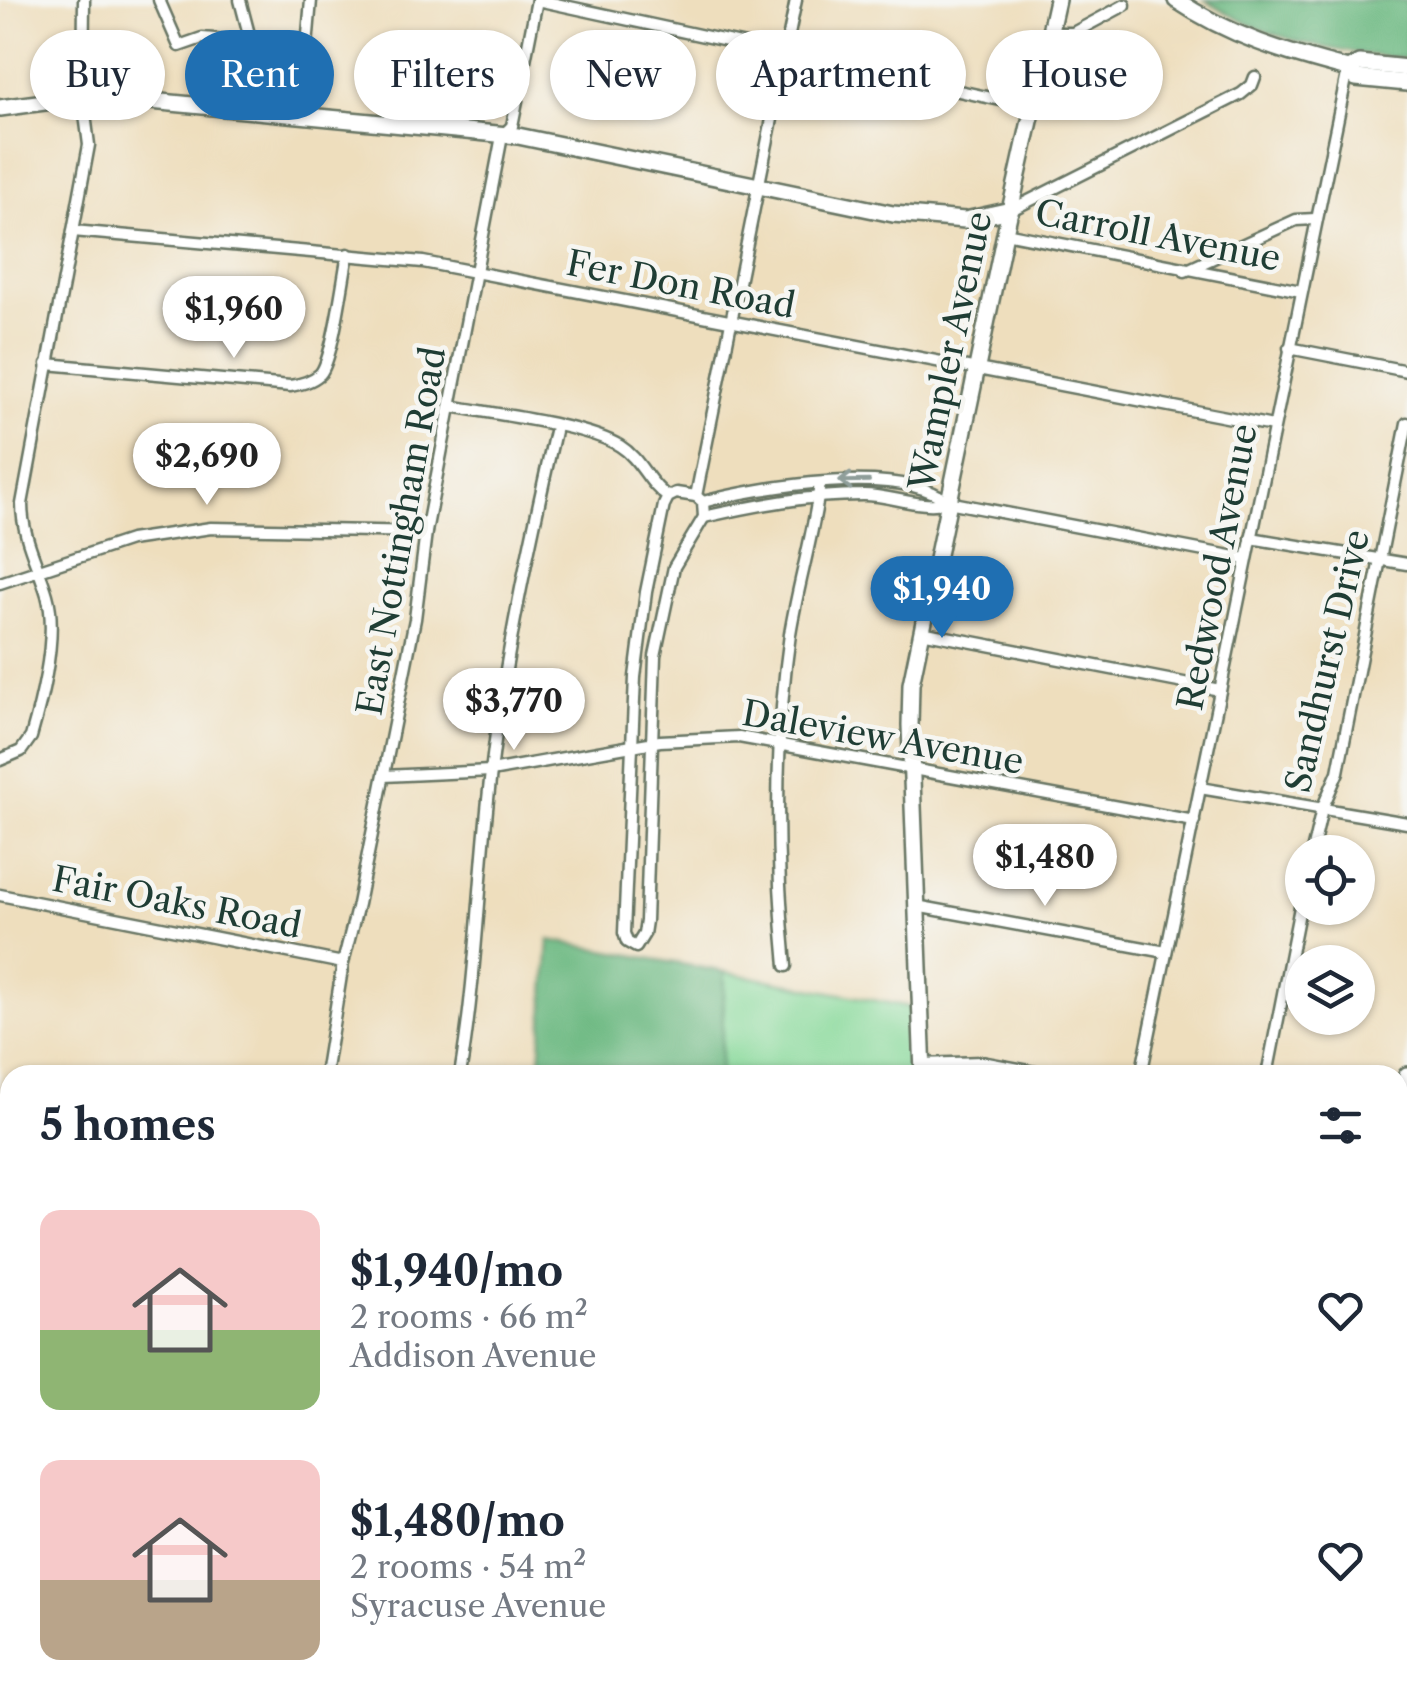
<!DOCTYPE html>
<html lang="en">
<head>
<meta charset="utf-8">
<style>
	:root { --surface:#fff; --page:#f2f2f3; --text:#1f2937; --muted:#747a83; --accent:#1f6fb2 }
	body { margin:0; font-family:"Libre Caslon Text",serif; background:var(--page); color:var(--text); height:100vh; display:flex; flex-direction:column; font-size:38px; white-space:nowrap }
	* { box-sizing:border-box; margin:0 }
	p { font-size:32px; color:var(--muted) }
	.icon { flex:none; width:55px; height:55px; fill:none; stroke:currentColor; stroke-width:2; stroke-linecap:round; stroke-linejoin:round }
	.map { position:relative; flex:1; overflow:hidden }
	.drawer { position:absolute; left:0px; top:1065px; width:1408px; height:642px; display:flex; flex-direction:column; background:var(--surface); border-radius:30px 30px 0 0; box-shadow:0 2px 8px #0004 }
	.drawer>* { flex:none }
	.hud { position:absolute; left:30px; top:30px; width:1348px; height:90px; display:flex; gap:20px }
	.buttons { position:absolute; left:1285px; top:835px; display:grid; gap:20px }
	.buttons a { display:grid; place-items:center; width:90px; height:90px; border-radius:50%; background:var(--surface); box-shadow:0 2px 8px #0004; font-size:50px }
	.price { position:absolute; translate:-50% -85px; padding:0 22px; border-radius:35px; background:#fff; color:#222; font-size:32px; line-height:65px; filter:drop-shadow(0 2px 5px #0008) }
	.price::after { content:''; position:absolute; left:50%; top:60px; width:30px; height:22px; margin-left:-15px; background:inherit; clip-path:polygon(0 0,100% 0,50% 100%) }
	.price.selected { background:var(--accent); color:#fff }
	ul { padding:0; list-style:none }
	li { display:flex; align-items:center; gap:30px; height:250px; padding:0 40px }
	li span { display:grid; place-items:center; flex:none; width:280px; height:200px; border-radius:20px; color:#555 }
	li>.icon { margin-inline-start:auto }
	span .icon { width:120px; height:120px; fill:#fffc; stroke-width:1 }
	li b { font-size:42px }
	h2 { display:flex; justify-content:space-between; align-items:center; height:120px; padding:0 40px; font-size:42px }
	.pill { padding:0 35px; border-radius:45px; background:var(--surface); box-shadow:0 2px 8px #0004; font-size:35px; line-height:90px }
	.pill.selected { background:var(--accent); color:#fff }
	.map>svg:first-child { display:block }
</style>
</head>
<body>
<div class="map">
<svg width="1407" height="1706" viewBox="0 0 1407 1706">
	<rect width="100%" height="100%" fill="#f6f6f2"/>
	<filter id="ink" filterUnits="userSpaceOnUse"><feTurbulence type="fractalNoise" baseFrequency=".01" numOctaves="2"/><feDisplacementMap in="SourceGraphic" scale="20" xChannelSelector="R" yChannelSelector="G"/><feConvolveMatrix kernelMatrix="1 2 1 2 8 2 1 2 1" color-interpolation-filters="sRGB"/></filter>
	<filter id="wash" filterUnits="userSpaceOnUse"><feTurbulence type="fractalNoise" baseFrequency=".0048" numOctaves="4" result="noise"/><feDisplacementMap in="SourceGraphic" scale="40" xChannelSelector="R" yChannelSelector="G"/><feGaussianBlur stdDeviation="2.25" result="paint"/><feColorMatrix in="noise" values="0 0 0 0 0 0 0 0 0 0 0 0 0 0 0 0 0 1.4 0 .05"/><feComposite in="paint" operator="in"/></filter>
	<g filter="url(#wash)">
		<rect width="100%" height="100%" fill="#eedebd"/>
		<polygon fill="#87d99a" stroke="#538b67" stroke-width="2.5" points="725,972 910,1007 913,1075 720,1075"/>
		<g fill="#6db982" stroke="#467b5b" stroke-width="2.5">
			<path d="M 1205,0 L 1407,0 L 1407,59 C 1333,52 1268,42 1205,0 Z"/>
			<polygon points="549,940 725,972 720,1075 539,1075"/>
		</g>
	</g>
	<g filter="url(#ink)">
		<g fill="none" stroke-linecap="round" stroke-linejoin="round">
			<g stroke="#677564" stroke-width="15">
				<g id="street">
					<polyline points="159,0 179,46 202,38 251,42 240,0"/>
					<polyline points="537,0 1033,107"/>
					<polyline points="1049,33 1073,33 1125,5"/>
					<polyline points="251,42 306,45"/>
					<polyline points="301,115 311,0"/>
					<polyline points="1011,210 1241,94 1252,85 1255,77"/>
					<polyline points="73,231 423,262 1273,426"/>
					<polyline points="1005,233 1301,291"/>
					<polyline points="1185,271 1296,220 1315,219"/>
					<polyline points="1289,348 1407,371"/>
					<path d="M 47,364 L 290,386 C 301,384 311,382 320,374 C 333,360 343,278 348,254"/>
					<path d="M 451,406 C 494,414 587,425 620,446 C 641,459 648,484 668,497"/>
					<polygon points="676,493 696,496 703,502 704,517 674,567 655,656 646,921 644,934 636,947 627,942 624,933 635,677 646,592 664,505 668,497"/>
					<polyline points="696,496 796,0"/>
					<path d="M 703,502 C 760,487 901,463 948,502"/>
					<path d="M 704,517 C 757,505 808,495 862,495 C 889,494 922,510 948,502 L 1246,559"/>
					<polyline points="1251,538 1407,564"/>
					<polyline points="0,583 130,540 211,528 426,532"/>
					<polyline points="921,632 1220,690"/>
					<path d="M 0,760 L 21,751 L 31,737 C 42,699 58,633 47,595 C 38,564 22,537 22,504 L 89,145 L 83,99 L 84,0"/>
					<polyline points="384,776 491,771 660,741 739,737 1194,821"/>
					<polyline points="1200,788 1407,823"/>
					<polyline points="1312,852 1322,809 1338,772 1407,423"/>
					<polyline points="0,895 343,963"/>
					<polyline points="916,906 1166,952"/>
					<path d="M 786,966 C 775,854 774,746 790,634 C 798,584 814,533 820,483"/>
					<polyline points="922,1064 982,1062 1051,1075"/>
					<polyline points="325,1075 343,963 358,904 415,619 426,532 502,136 512,126 537,0"/>
					<path d="M 460,1075 C 477,975 479,873 491,772 C 505,655 530,541 556,427"/>
					<polyline points="1141,1075 1348,69"/>
					<polyline points="1267,1075 1302,897"/>
					<polyline points="1398,1326 1407,1328"/>
					<polyline points="1398,1441 1407,1439"/>
					<polyline points="837,1698 878,1706"/>
					<polyline points="28,1706 56,1698"/>
					<polyline points="74,1706 75,1698"/>
					<polyline points="200,1706 201,1698"/>
					<polyline points="322,1706 324,1698"/>
					<polyline points="502,1706 504,1698"/>
					<polyline points="935,1706 937,1698"/>
					<polyline points="1056,1706 1058,1698"/>
				</g>
			</g>
			<g stroke="#677564" stroke-width="20">
				<g id="secondary">
					<path d="M 1176,0 C 1230,36 1286,53 1348,69 L 1356,78 L 1407,83"/>
					<polyline points="1348,69 1359,63 1407,68"/>
					<polyline points="0,108 67,99 119,98 518,136 893,214 965,220 1011,210"/>
					<polyline points="923,1075 910,725 911,684 1005,233 1057,0"/>
					<polyline points="1398,1122 1407,1075"/>
					<polyline points="1287,1706 1289,1698"/>
				</g>
			</g>
			<g stroke="#677564" stroke-width="22">
				<g id="primary">
					<polyline points="1398,1230 1407,1228"/>
					<polyline points="0,1578 10,1575"/>
				</g>
			</g>
			<use href="#street" stroke="#fff" stroke-width="10"/>
			<use href="#secondary" stroke="#fff" stroke-width="15"/>
			<use href="#primary" stroke="#fff" stroke-width="18"/>
		</g>
		<defs><path id="oneway-shaft" d="M-6 0H5M1.5-3L5.5 0L1.5 3" fill="none" stroke-width="1.6" stroke-linecap="round" stroke-linejoin="round" transform="scale(2.5)"/></defs>
		<use stroke="#8f9e9a" href="#oneway-shaft" transform="translate(854 481) rotate(179)"/>
	</g>
	<g text-anchor="middle" dominant-baseline="central" stroke-width="9" stroke-linejoin="round" paint-order="stroke">
		<g font-size="35" fill="#1f3d34" stroke="#f6f6f2">
			<text transform="translate(1158 235) rotate(11)">Carroll Avenue</text>
			<text transform="translate(681 284) rotate(11)">Fer Don Road</text>
			<text transform="translate(950 351) rotate(-78)">Wampler Avenue</text>
			<text transform="translate(401 531) rotate(-80)">East Nottingham Road</text>
			<text transform="translate(1217 567) rotate(-79)">Redwood Avenue</text>
			<text transform="translate(1327 661) rotate(-77)">Sandhurst Drive</text>
			<text transform="translate(883 737) rotate(10)">Daleview Avenue</text>
			<text transform="translate(177 902) rotate(11)">Fair Oaks Road</text>
		</g>
	</g>
</svg>
<div class="buttons">
<a><svg class="icon" aria-label="locate" viewBox="0 0 24 24"><circle cx="12" cy="12" r="6"/><path d="M12 2v4M12 18v4M2 12h4M18 12h4"/></svg></a>
<a><svg class="icon" aria-label="layers" viewBox="0 0 24 24"><path d="M12 4l9 5-9 5-9-5zM3 14l9 5 9-5"/></svg></a>
</div>
<b class="price" style="left:234px;top:361px">$1,960</b>
<b class="price" style="left:207px;top:508px">$2,690</b>
<b class="price selected" style="left:942px;top:641px">$1,940</b>
<b class="price" style="left:514px;top:753px">$3,770</b>
<b class="price" style="left:1045px;top:909px">$1,480</b>
<div class="hud">
<a class="pill">Buy</a>
<a class="pill selected">Rent</a>
<a class="pill">Filters</a>
<a class="pill">New</a>
<a class="pill">Apartment</a>
<a class="pill">House</a>
</div>
<section class="drawer">
<h2>5 homes<svg class="icon" aria-label="filters" viewBox="0 0 24 24"><path d="M4 7h16M4 17h16"/><circle cx="9" cy="7" r="2"/><circle cx="15" cy="17" r="2"/></svg></h2>
<ul>
<li><span style="background:linear-gradient(#f6c9c9 60%,#8fb573 0)"><svg class="icon" aria-label="home" viewBox="0 0 24 24"><path d="M3 11l9-7 9 7M6 9v11h12V9"/></svg></span><div><b>$1,940/mo</b><p>2 rooms · 66 m²</p><p>Addison Avenue</p></div><svg class="icon" aria-label="heart" viewBox="0 0 24 24"><path d="M12 20l-8-8c-3-5 5-10 8-4 3-6 11-1 8 4z"/></svg></li>
<li><span style="background:linear-gradient(#f6c9c9 60%,#b9a48a 0)"><svg class="icon" aria-label="home" viewBox="0 0 24 24"><path d="M3 11l9-7 9 7M6 9v11h12V9"/></svg></span><div><b>$1,480/mo</b><p>2 rooms · 54 m²</p><p>Syracuse Avenue</p></div><svg class="icon" aria-label="heart" viewBox="0 0 24 24"><path d="M12 20l-8-8c-3-5 5-10 8-4 3-6 11-1 8 4z"/></svg></li>
</ul>
</section>
</div>
</body>
</html>
